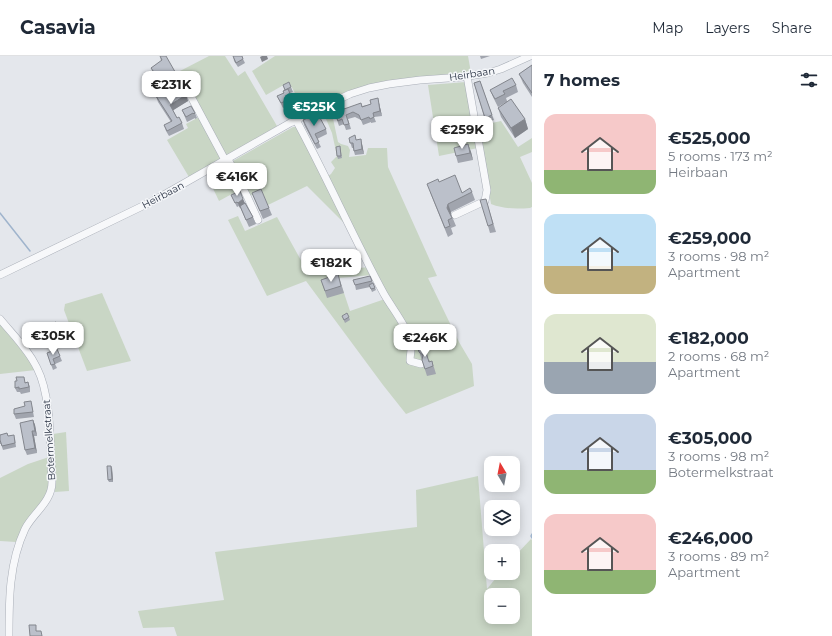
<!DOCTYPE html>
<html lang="en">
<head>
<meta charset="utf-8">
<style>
	:root { --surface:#fff; --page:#f2f2f3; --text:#1f2937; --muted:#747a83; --line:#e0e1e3; --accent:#0f766e }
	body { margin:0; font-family:Montserrat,sans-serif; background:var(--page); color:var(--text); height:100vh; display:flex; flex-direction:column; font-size:15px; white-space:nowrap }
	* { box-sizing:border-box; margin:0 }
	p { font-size:13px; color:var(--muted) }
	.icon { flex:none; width:22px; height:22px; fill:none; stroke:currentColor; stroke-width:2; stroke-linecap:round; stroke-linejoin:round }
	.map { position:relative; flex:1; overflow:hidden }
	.panel { display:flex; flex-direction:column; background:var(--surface); width:300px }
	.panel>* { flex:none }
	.needle { width:26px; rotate:350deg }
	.tools { position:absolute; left:484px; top:400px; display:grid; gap:8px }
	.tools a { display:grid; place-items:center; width:36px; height:36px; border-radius:8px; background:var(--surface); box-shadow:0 2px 10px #0003; font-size:20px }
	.price { position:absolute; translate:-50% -34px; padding:0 9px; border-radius:8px; background:#fff; color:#222; font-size:13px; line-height:26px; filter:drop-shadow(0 1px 2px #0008) }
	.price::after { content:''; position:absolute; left:50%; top:24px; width:12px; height:9px; margin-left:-6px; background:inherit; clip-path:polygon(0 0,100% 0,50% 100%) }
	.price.selected { background:var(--accent); color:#fff }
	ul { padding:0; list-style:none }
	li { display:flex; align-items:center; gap:12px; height:100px; padding:0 12px }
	li span { display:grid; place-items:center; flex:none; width:112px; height:80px; border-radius:12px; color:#555 }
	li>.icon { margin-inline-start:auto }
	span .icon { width:48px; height:48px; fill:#fffc; stroke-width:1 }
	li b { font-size:17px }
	h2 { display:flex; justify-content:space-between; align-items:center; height:48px; padding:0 12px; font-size:17px }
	header { display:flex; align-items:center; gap:24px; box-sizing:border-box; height:56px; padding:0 20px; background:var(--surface); border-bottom:1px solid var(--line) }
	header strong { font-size:19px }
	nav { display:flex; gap:22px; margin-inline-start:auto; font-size:14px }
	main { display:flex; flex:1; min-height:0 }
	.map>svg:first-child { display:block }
</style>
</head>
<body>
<header>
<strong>Casavia</strong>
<nav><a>Map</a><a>Layers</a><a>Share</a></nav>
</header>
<main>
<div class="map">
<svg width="532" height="580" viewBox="0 0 532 580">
	<rect width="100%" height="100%" fill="#e4e7ec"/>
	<g fill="#c9d6c5" fill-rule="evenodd">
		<polygon points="209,0 225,0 238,20 245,15 277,70 228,100 225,98 219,91 180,15"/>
		<polygon points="275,0 468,0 471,17 366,31 341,38 305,56 289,26 266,39 252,15"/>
		<polygon points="466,26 478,92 439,100 428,29"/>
		<path d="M 331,53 L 338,86 L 341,88 L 348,90 L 350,94 L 349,101 L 366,99 L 368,92 L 387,92 L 388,111 L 437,220 L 428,222 L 459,286 L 472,308 L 474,330 L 406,358 L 383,329 L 306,225 L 267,240 L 228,164 L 238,160 L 245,175 L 277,161 L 308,217 L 369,211 L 347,170 L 307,130 L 268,149 L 262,135 L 250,140 L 231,106 L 293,71 L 296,71 L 328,120 L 331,118 L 335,112 L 331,106 L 337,100 L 332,77 L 323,56 ZM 372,219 L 385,243 L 350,255 L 339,222 Z"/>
		<polygon points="199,61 223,103 189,121 167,84 188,72 186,68"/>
		<path d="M 501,65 L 518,91 L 532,82 L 532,96 L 520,101 L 532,127 L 532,151 L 530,152 C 516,153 504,153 491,148 L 478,70 Z"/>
		<polygon points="228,108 241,133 219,145 207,120"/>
		<polygon points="102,237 131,305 87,315 64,254 65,248"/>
		<polygon points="0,266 21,290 36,314 0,318"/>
		<polygon points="66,376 69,435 55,436 53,378"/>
		<polygon points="49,401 50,426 46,440 16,486 0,485 0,422 28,408"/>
		<path d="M 478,420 L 487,533 L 500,517 L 513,517 L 513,502 L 531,483 L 532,484 L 532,580 L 177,580 L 174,571 L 143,572 L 138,555 L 224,544 L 215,496 L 417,471 L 416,434 ZM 491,539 L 513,539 L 513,561 L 491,561 Z"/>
	</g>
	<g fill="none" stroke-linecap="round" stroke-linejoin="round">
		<g stroke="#9fb4cc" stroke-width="1.5">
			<polyline points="0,157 30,195"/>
			<polyline points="532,478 531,480 532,482"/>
		</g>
		<g stroke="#a9aeb7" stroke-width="8">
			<g id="minor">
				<polyline points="172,30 188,35 225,104"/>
				<path d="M 296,64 C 327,121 353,181 384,238 C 392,252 408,272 411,286 C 412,292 410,299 410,305 L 421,308"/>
				<polyline points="228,103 247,140 258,164"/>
				<polyline points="455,159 485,145 487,134 467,20"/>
				<polyline points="0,219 153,145 290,67 350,38 369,32 389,28 420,24 462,21 488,17 501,13 530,0"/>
				<path d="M 0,263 C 13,279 28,293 37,312 C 52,341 50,393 52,426 C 52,446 33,457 25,473 C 9,507 9,544 9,580"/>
			</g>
		</g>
		<use href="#minor" stroke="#f7f8fa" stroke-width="7"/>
	</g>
	<g fill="#a1a5ae">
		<polygon points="160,0 178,21 181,27 171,25 163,32 154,18 151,12 161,5"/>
		<polygon points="233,0 243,3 245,7 238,11 234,5"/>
		<polygon points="480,0 490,0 481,3"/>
		<polygon points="532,9 532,41 523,27 519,18"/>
		<polygon points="480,25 494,64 486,67 474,27"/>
		<polygon points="283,29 291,31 293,36 290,37 294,47 283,52 277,40 284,37 285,34"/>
		<polygon points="516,29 518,36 506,42 507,45 525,63 528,73 515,82 501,61 498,52 506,46 498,51 493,41 490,34"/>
		<polygon points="178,34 186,39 188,45 173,54 177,62 182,67 184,73 169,80 166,75 164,69 171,66 158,46 156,40"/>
		<polygon points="379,47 382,60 374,61 376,66 371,67 371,66 363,69 361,64 355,61 348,63 351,73 346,74 344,68 339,70 334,55"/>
		<polygon points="182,54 195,57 197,62 195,63 195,62 187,66"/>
		<polygon points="314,63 326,73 327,78 317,83 321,91 317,93 304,69 303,64"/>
		<polygon points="349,82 356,84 362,88 364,98 355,99 353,92 352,92"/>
		<polygon points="468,88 471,96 473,104 458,107 456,100"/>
		<polygon points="340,90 342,102 338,103 337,100"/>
		<polygon points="439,126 462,137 472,136 475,144 451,156 451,158 456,170 451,172 453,178 448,181 430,136"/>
		<polygon points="252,137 269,152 272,159 263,163"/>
		<polygon points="231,139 243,143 245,147 253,161 256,168 249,171 240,151 240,152 239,150 237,151"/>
		<polygon points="488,150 496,176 490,177 488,170"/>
		<polygon points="338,218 344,237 327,242 321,224"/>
		<polygon points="370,220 376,234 372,236 370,231 356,234 355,229"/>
		<polygon points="342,260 349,261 350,264 345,267"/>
		<polygon points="56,266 62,281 44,287 39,273"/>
		<polygon points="418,292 430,305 432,305 436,318 427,320"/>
		<polygon points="57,293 62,305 55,308 57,312 53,314 47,297"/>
		<polygon points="26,326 28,326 30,331 30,336 21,338 20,336 17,336 15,332"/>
		<polygon points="32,350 34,361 16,363 14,358"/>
		<polygon points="33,364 35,369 37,380 34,380 37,397 27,399 25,394"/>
		<polygon points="7,377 8,380 15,383 16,391 3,394 1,388 0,388 0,379"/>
		<polygon points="112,412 113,426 109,426 108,424"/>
	</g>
	<g fill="#83868d">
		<polygon points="262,0 267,0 268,3 262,6 260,1"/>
		<polygon points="168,19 171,25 163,32 161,26"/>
		<polygon points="186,39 188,45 172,55 170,49"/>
		<polygon points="378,42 379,47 382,60 380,55"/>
		<polygon points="525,63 528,73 515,82 511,72"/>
		<polygon points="361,83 364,98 362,93"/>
		<polygon points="468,88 471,96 473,104 470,97"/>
		<polygon points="243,143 245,148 240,152 238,147"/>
		<polygon points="448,148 451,156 450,161 447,152"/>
		<polygon points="33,364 35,369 37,380 35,375"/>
		<polygon points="32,375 34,380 37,397 35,392"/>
		<polygon points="111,410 112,412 113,426 112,423"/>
	</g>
	<g fill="#bbc0ca" stroke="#83868d">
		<polygon points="160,0 166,0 178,21 168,19 161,26 151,12 162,4"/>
		<polygon points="233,0 242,0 243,3 236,7"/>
		<polygon points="532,9 532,37 519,18"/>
		<polygon points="512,22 516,29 503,35 505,38 495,43 490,34"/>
		<polygon points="480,25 492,59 485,62 474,27"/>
		<polygon points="289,26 291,31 285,34 283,29"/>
		<polygon points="171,30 177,32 178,34 183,34 186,39 170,49 177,62 179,61 182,67 167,75 164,69 172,65 156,40"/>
		<polygon points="288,33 292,42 281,47 277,40 284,37 283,35"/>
		<polygon points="378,42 380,55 373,57 374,61 370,63 369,61 361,64 359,59 353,56 346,59 349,68 344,69 342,63 338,65 334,55 344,52 344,53 361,47 362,51 371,48 370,44"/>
		<polygon points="511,43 525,63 511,72 498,52"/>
		<polygon points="191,50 195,57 194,58 193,57 186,61 182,54"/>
		<polygon points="312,60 314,63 319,60 326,73 315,78 319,86 315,88 303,64"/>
		<polygon points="355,79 356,84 361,83 362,93 354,95 353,87 350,87 349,82"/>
		<polygon points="468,88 470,97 456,100 454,92"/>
		<polygon points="340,90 341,100 337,100 336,91"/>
		<polygon points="455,119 462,137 470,132 472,136 448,148 447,152 452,162 448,164 450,170 445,172 427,128 438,123 439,126"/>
		<polygon points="261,133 269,152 260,155 252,137"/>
		<polygon points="240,135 243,143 238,147 237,146 235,147 231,139"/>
		<polygon points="486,143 493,168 488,170 480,144"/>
		<polygon points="245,147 253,161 246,164 240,150"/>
		<polygon points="338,218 341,230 325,235 321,224"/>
		<polygon points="370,220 372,225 355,229 353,224"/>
		<polygon points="373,227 375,232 371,233 369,229"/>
		<polygon points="347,257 349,261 344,264 342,260"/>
		<polygon points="56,266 59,274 42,280 39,273"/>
		<polygon points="424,290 429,306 432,305 433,310 425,313 422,304 423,299 419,296 418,292"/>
		<polygon points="57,293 60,300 53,303 55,308 51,309 47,297"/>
		<polygon points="16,321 24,321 25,327 28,326 29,331 19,333 19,331 15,332 15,325 17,325"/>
		<polygon points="31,345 33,356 14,358 14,353 25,350 24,346"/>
		<polygon points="33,364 35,375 32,375 35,392 25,394 20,367"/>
		<polygon points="7,377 8,380 14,379 15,387 2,390 0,384 0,379"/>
		<polygon points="107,410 111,410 112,423 108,424"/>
		<polygon points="29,569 36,569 36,575 41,575 42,580 30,580"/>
	</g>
	<g text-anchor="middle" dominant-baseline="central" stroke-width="3" stroke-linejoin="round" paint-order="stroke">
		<g font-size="10" fill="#2b3445" stroke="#f4f6f9">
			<text transform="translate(472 18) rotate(-9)">Heirbaan</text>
			<text transform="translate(163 139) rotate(-28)">Heirbaan</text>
			<text transform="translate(49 384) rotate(-94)">Botermelkstraat</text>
		</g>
	</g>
</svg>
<div class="tools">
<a><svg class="needle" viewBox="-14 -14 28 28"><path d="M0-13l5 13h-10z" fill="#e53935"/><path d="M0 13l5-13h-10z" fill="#747a83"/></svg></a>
<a><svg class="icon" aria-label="layers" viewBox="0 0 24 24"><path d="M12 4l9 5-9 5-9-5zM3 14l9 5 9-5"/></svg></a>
<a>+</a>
<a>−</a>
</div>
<b class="price" style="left:171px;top:49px">€231K</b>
<b class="price selected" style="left:314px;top:71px">€525K</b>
<b class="price" style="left:462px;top:94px">€259K</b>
<b class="price" style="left:237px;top:141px">€416K</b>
<b class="price" style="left:331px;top:227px">€182K</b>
<b class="price" style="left:53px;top:300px">€305K</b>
<b class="price" style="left:425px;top:302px">€246K</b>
</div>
<section class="panel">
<h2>7 homes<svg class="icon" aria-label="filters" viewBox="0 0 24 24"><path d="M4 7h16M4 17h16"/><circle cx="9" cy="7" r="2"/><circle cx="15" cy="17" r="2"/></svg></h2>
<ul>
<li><span style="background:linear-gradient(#f6c9c9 70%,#8fb573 0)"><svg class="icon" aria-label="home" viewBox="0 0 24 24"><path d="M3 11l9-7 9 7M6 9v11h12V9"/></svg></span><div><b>€525,000</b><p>5 rooms · 173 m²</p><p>Heirbaan</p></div></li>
<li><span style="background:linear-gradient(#bfe0f5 65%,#c2b280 0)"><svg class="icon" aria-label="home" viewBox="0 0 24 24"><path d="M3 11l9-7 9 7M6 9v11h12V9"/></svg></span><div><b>€259,000</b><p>3 rooms · 98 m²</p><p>Apartment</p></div></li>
<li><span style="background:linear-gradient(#dfe7d0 60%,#9aa5b1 0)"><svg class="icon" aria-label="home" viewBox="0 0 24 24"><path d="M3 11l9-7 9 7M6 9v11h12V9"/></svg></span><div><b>€182,000</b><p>2 rooms · 68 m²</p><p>Apartment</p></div></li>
<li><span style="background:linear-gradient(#c9d6e8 70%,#8fb573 0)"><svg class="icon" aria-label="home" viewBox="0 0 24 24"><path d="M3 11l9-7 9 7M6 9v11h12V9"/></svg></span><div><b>€305,000</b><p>3 rooms · 98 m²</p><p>Botermelkstraat</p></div></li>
<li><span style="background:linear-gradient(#f6c9c9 70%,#8fb573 0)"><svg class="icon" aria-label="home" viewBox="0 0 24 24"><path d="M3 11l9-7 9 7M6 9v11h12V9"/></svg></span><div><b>€246,000</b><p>3 rooms · 89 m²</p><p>Apartment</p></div></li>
</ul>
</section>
</main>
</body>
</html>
